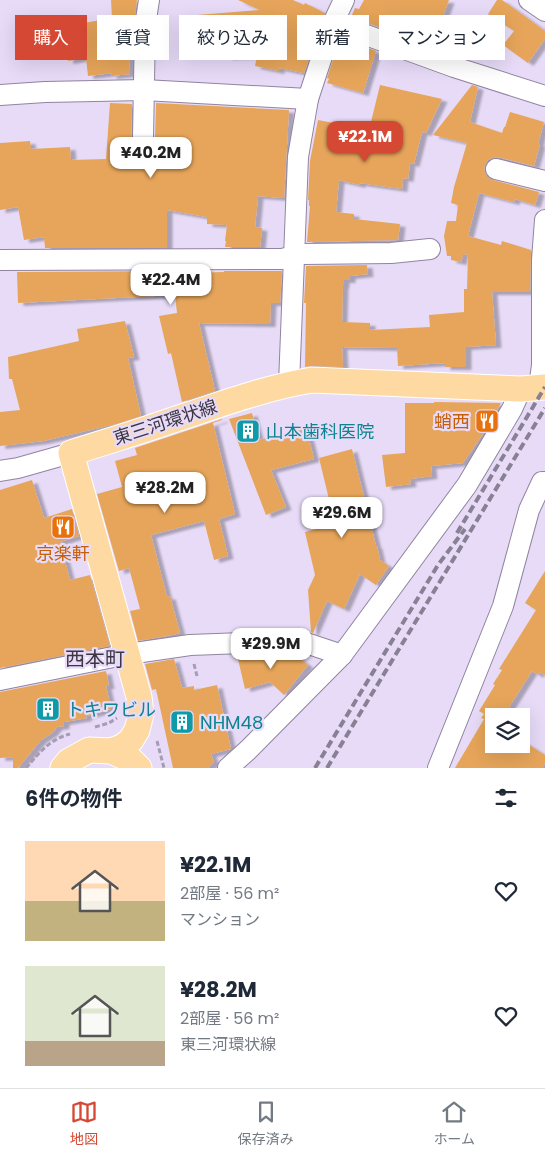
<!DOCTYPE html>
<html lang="ja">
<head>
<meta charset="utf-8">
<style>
	:root { --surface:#fff; --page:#f6f6f7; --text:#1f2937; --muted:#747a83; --line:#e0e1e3; --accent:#d54833 }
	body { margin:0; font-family:Poppins,"Noto Sans JP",sans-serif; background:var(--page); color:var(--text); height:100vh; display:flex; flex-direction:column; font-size:19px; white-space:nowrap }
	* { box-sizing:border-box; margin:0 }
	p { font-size:16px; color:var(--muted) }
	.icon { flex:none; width:28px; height:28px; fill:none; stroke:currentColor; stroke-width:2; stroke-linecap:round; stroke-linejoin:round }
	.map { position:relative; height:768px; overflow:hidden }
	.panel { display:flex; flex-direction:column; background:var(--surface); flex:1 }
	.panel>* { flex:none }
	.guide { position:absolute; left:15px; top:15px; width:515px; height:45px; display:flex; gap:10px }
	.fabs { position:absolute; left:485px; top:708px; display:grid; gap:10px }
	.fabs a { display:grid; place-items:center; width:45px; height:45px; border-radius:0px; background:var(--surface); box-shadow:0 5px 20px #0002; font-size:25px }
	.price { position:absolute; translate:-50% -42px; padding:0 11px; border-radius:10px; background:#fff; color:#222; font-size:16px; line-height:32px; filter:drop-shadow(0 1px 2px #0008) }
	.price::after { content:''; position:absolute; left:50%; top:30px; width:15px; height:11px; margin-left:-8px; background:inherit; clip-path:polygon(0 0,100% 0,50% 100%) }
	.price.current { background:var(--accent); color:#fff }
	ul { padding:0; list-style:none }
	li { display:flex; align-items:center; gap:15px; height:125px; padding:0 25px }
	li span { display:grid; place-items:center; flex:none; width:140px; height:100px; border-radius:0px; color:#555 }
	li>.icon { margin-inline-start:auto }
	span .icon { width:60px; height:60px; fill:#fffc; stroke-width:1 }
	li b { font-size:21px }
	h2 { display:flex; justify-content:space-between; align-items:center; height:60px; padding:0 25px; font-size:21px }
	.tag { padding:0 18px; border-radius:0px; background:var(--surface); box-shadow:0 5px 20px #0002; font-size:18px; line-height:45px }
	.tag.current { background:var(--accent); color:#fff }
	.dock { display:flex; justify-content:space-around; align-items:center; height:70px; border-top:1px solid var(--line); background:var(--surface); font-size:14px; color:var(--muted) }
	.dock a { display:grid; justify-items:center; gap:2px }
	.dock .current { color:var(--accent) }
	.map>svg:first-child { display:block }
</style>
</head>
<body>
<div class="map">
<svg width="545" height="768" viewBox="0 0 545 768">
	<defs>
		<filter id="shadow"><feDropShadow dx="5.5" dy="3" stdDeviation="1" flood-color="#0004"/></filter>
	</defs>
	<rect width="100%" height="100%" fill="#e7dbf8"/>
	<g fill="#e6a55a" filter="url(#shadow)">
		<polygon points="111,0 137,0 133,31 127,31 130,74 111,76 112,73 88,76 86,58 68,61 64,38 80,35 78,24 112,18"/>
		<polygon points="238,0 293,0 304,5 305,3 325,13 304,73 279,68 279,71 255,66 257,56 227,57 227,49 198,49 197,15 260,10"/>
		<polygon points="364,0 449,0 432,46 351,17 355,8 359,9"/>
		<polygon points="497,0 502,0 512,7 545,31 545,39 528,63 503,45 514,31 488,14"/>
		<polygon points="340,38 376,51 363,93 327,83 329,79 327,78"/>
		<polygon points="380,85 442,99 426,133 422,132 414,164 410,163 408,179 403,178 402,189 360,183 360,185 339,180 336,212 354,214 354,219 400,224 398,240 307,242 310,206 309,206 309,200 308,200 310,161 318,120 369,130"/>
		<polygon points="472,85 478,87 470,122 502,133 504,127 505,127 510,112 544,122 538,144 540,144 534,166 498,157 493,158 488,160 484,167 485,172 487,177 493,180 539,192 535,205 515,199 514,202 479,193 468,236 501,245 502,241 531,250 530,292 492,292 496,345 466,347 466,367 445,367 445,363 398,366 397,348 342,347 343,367 313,366 305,367 306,303 304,303 306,266 367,265 368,274 350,276 350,280 344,280 344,285 343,285 342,322 370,323 370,330 430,327 429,315 464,312 464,289 467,289 468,254 463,255 461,262 451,260 451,256 447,256 444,236 447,221 456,221 458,205 451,203 454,187 467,143 433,135"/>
		<polygon points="110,103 132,104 131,138 133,144 137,148 142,150 149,148 153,144 155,139 156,103 289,110 284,198 258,196 255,227 262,228 260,247 225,247 226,241 225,241 227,225 207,224 207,217 167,210 167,248 45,248 44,237 24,240 18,207 0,210 0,143 30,141 31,149 70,147 71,160 106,159"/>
		<polygon points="185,271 186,273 224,272 224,271 282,271 280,303 271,303 270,324 199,323 215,391 182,402 171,353 168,354 159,316 177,313 175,295 18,303 17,272"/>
		<polygon points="125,321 134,357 128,358 141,416 120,423 43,441 0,446 0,412 20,410 12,379 9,379 8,357 79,341 77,329"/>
		<polygon points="434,402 501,403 487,428 463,463 431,466 432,476 410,479 411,484 386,487 382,455 405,453 405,403 434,403"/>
		<polygon points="252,413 259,440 306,428 314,459 271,470 286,507 266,515 229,419"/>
		<polygon points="222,419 222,420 213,423 235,514 219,519 228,556 214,560 204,521 151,535 167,597 170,596 180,633 167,636 138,641 130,611 140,609 129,568 119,571 97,494 122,487 115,461 137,455 135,448"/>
		<polygon points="352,449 376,546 377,546 380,560 389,566 376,585 360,574 344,609 327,601 313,633 311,632 308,590 315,575 305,532 335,524 319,458"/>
		<polygon points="32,480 44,518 72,509 79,536 60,542 70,580 90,575 110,646 0,668 0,490"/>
		<polygon points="545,571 545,675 539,672 538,675 532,671 506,712 511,715 510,716 494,716 494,744 521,744 521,740 545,755 545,763 542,768 455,768 484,719 481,718 484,714 479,711 495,685 493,684 502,670 499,669 536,610 525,603"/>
		<polygon points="268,654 295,655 308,665 284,695 270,682 245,689 237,655"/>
		<polygon points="174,659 182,688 194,686 194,690 217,685 231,749 211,754 214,762 208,768 173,768 156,689 152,690 145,664"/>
		<polygon points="106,671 109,686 106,686 111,709 86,716 87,718 64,722 64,726 57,727 52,733 41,740 18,768 13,768 13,757 0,758 0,692"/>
	</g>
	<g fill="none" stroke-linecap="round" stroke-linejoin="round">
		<g stroke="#9085a0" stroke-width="22">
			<g id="minor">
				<polyline points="529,0 545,11"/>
				<polyline points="333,23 454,67 545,96"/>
				<polyline points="0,95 45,92 144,90 308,99"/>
				<polyline points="143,138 145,26 149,0"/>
				<polyline points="496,169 545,181"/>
				<polyline points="0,260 282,259 303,254 391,253 430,249"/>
				<polyline points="289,384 298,157 308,99 333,23 344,0"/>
				<polyline points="539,387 542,365 542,260 545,220"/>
				<polyline points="0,471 18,468 71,453"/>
				<polyline points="0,680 128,654 190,645 268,642 306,643 342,655"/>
				<polyline points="228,768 248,750 342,655 467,485 512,409 521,389"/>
				<polyline points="438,768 503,606 529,510 542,482 545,482"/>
			</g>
		</g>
		<g stroke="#fff" stroke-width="27">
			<g id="major">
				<path d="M 111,751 L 122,747 L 131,740 L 137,730 L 141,714 L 139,697 L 71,453 C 105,442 139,432 173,420 C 219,405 264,388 312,380 L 521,389 L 545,387"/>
				<polyline points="63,768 69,761 89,750 111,751 131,760 139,768"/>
			</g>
		</g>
		<g stroke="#a69cb3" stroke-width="3" stroke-dasharray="5 2.5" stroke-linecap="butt">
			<polyline points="194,664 197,676"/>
			<polyline points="95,727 109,723 117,718"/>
			<polyline points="157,741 164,768"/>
			<path d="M 26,768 C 39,753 50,739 70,734"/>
		</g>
		<use href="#minor" stroke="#fff" stroke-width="20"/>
		<use href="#major" stroke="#fed9a2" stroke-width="25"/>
		<g stroke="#888093" stroke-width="4" stroke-dasharray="8 4" stroke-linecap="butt">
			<polyline points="457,533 545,387"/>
			<polyline points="315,768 438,565 465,529"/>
			<polyline points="327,768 545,408"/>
		</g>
	</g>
	<defs>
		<g id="restaurant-square" transform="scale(1.25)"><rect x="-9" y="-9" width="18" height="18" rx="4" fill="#e8710a" stroke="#e7dbf8"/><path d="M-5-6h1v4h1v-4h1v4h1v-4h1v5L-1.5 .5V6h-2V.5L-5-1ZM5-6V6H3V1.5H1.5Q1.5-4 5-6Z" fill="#fff"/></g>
		<g id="building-square" transform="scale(1.25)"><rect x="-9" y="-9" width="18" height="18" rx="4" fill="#0f9aa8" stroke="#e7dbf8"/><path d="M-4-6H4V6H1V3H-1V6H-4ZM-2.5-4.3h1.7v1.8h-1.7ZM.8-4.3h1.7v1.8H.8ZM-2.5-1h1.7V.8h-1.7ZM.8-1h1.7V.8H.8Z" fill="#fff"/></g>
	</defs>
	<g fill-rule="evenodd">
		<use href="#restaurant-square" x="487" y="421"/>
		<use href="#building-square" x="248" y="431"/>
		<use href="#restaurant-square" x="63" y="527"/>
		<use href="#building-square" x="48" y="709"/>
		<use href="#building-square" x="182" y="722"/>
	</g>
	<g text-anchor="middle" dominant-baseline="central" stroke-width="4.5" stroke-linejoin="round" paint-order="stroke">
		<g font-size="18" fill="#c56008" stroke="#e7dbf8" text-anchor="end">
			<text x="470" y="421">蛸西</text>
			<text x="63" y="553" text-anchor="middle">京楽軒</text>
		</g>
		<g font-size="18" fill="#3b3642" stroke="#e7dbf8">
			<text transform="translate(165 422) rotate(-18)">東三河環状線</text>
		</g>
		<g font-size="18" fill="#0d838f" stroke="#e7dbf8" text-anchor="start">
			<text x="266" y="431">山本歯科医院</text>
			<text x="66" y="709">トキワビル</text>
			<text x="200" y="722">NHM48</text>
		</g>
		<g font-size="20" fill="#3b3642" stroke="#e7dbf8">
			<text x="95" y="659">西本町</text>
		</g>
	</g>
</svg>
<div class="fabs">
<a><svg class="icon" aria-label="layers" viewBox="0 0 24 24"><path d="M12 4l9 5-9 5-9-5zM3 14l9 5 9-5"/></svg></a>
</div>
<b class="price current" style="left:365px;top:163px">¥22.1M</b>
<b class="price" style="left:151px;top:179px">¥40.2M</b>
<b class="price" style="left:171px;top:306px">¥22.4M</b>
<b class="price" style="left:165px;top:514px">¥28.2M</b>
<b class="price" style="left:342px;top:539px">¥29.6M</b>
<b class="price" style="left:271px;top:670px">¥29.9M</b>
<div class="guide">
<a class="tag current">購入</a>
<a class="tag">賃貸</a>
<a class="tag">絞り込み</a>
<a class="tag">新着</a>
<a class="tag">マンション</a>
</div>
</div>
<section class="panel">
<h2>6件の物件<svg class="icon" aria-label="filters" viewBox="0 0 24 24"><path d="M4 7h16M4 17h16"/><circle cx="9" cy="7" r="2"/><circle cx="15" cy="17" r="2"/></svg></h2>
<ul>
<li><span style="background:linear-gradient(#ffd9b3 60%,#c2b280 0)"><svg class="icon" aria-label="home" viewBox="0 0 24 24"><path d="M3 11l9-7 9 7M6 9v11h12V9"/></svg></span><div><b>¥22.1M</b><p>2部屋 · 56 m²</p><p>マンション</p></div><svg class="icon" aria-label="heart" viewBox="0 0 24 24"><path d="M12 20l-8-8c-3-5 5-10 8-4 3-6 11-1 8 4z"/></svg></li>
<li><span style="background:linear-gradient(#dfe7d0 75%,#b9a48a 0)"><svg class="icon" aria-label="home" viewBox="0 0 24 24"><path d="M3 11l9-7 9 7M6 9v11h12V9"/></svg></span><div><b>¥28.2M</b><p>2部屋 · 56 m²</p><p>東三河環状線</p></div><svg class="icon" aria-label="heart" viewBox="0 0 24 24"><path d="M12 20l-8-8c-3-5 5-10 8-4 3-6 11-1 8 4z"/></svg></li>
</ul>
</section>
<nav class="dock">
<a class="current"><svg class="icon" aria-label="map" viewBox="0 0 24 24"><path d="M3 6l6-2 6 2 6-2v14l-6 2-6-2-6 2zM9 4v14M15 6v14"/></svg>地図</a>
<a><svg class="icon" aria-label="saved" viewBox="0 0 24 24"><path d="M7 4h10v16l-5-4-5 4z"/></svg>保存済み</a>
<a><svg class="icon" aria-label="home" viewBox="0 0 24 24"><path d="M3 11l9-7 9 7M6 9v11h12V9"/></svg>ホーム</a>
</nav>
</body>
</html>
